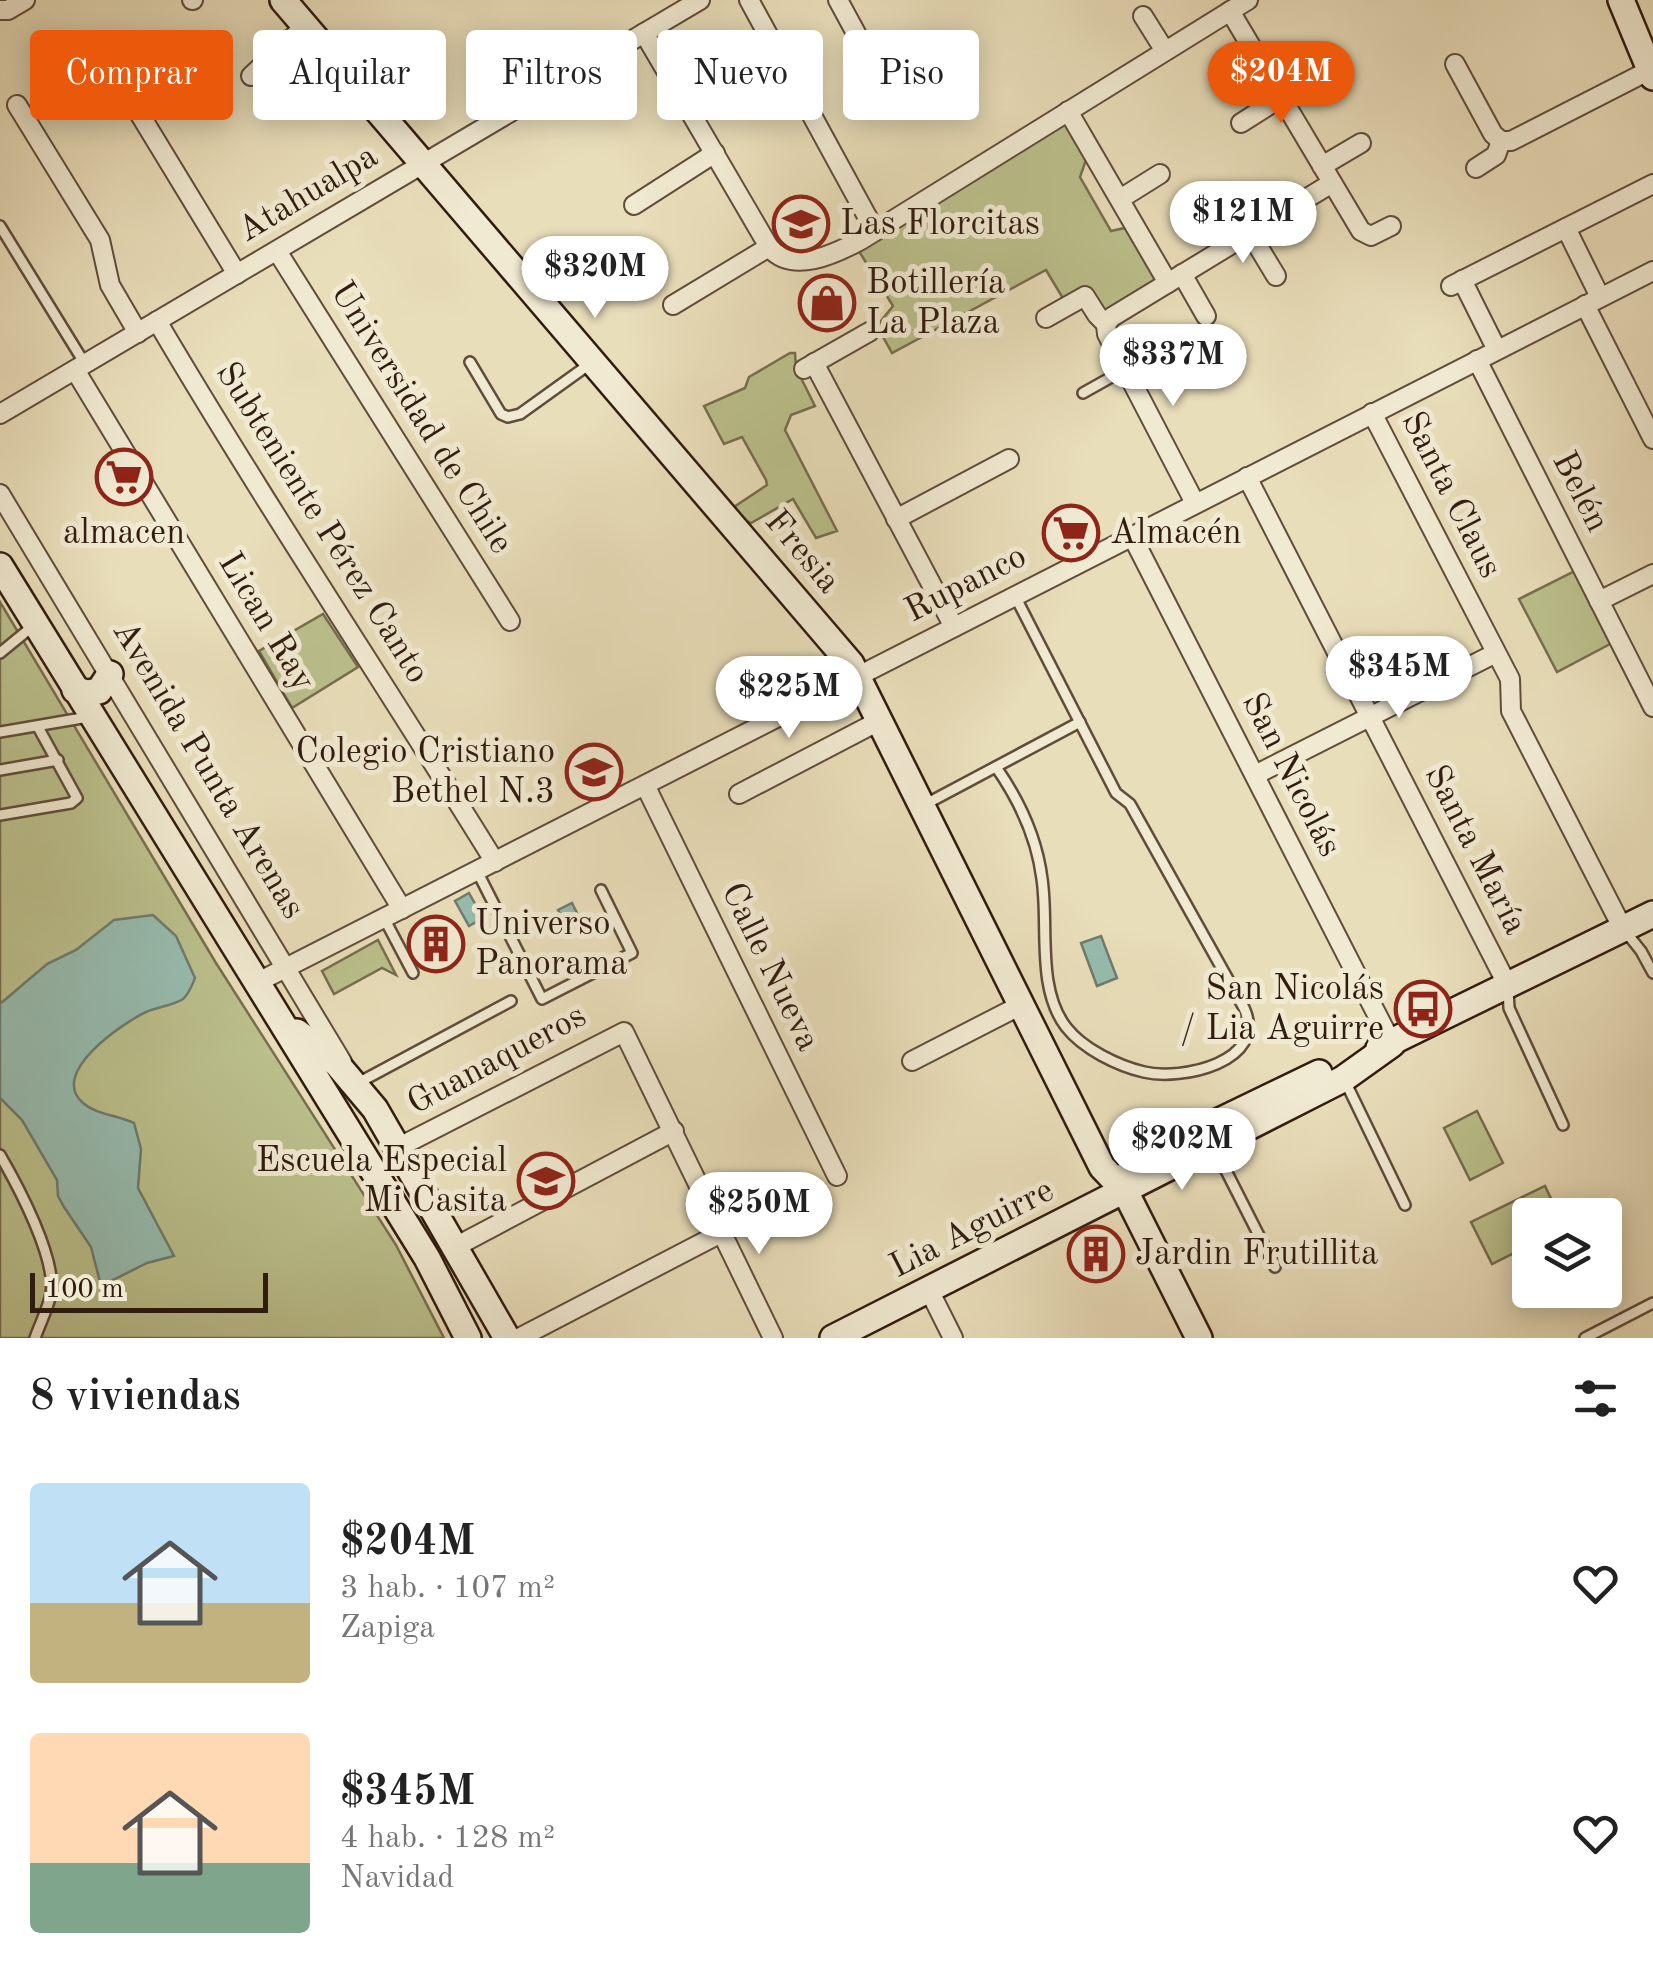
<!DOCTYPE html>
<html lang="es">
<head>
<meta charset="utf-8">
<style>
	:root { --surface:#fff; --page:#f6f6f6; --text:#222; --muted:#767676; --accent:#ea580c }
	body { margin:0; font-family:"Old Standard TT",serif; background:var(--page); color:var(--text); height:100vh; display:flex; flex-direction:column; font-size:38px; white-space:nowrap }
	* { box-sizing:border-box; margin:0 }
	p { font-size:32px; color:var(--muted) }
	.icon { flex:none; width:55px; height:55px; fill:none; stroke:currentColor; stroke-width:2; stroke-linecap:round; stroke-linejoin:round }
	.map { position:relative; height:1338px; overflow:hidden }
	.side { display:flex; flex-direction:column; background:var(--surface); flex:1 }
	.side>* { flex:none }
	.hud { position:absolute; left:30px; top:30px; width:1000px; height:90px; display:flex; gap:20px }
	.fabs { position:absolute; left:1512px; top:1198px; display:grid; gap:20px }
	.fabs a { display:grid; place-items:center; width:110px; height:110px; border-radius:10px; background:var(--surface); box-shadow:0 5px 25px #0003; font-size:50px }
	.scale { position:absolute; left:30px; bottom:25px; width:238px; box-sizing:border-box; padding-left:10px; border:5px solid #311c10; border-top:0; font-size:28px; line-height:35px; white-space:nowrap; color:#311c10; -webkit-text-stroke:8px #f1ead2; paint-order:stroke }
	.price { position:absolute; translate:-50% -85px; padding:0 22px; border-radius:35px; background:#fff; color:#222; font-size:32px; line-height:65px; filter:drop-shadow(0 2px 5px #0008) }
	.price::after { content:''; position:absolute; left:50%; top:60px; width:30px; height:22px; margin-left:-15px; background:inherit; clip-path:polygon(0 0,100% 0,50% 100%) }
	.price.on { background:var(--accent); color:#fff }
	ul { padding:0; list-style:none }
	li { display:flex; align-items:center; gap:30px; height:250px; padding:0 30px }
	li span { display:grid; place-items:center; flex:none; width:280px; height:200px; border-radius:10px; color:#555 }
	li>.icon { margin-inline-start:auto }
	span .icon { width:120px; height:120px; fill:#fffc; stroke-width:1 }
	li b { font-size:42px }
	h2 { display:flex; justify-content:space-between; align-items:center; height:120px; padding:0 30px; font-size:42px }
	.tag { padding:0 35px; border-radius:10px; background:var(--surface); box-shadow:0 5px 25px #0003; font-size:35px; line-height:90px }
	.tag.on { background:var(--accent); color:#fff }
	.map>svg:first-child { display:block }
</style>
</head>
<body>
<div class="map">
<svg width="1653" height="1338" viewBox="0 0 1653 1338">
	<rect width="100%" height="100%" fill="#e9deba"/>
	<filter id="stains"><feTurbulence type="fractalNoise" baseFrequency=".002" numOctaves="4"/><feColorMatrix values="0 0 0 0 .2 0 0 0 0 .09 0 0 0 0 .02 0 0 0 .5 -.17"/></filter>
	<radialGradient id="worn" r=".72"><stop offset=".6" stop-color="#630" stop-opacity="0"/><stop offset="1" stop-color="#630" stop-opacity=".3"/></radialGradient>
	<g fill="#bbc08c" stroke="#766e4e" stroke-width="2.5">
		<polygon points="1067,122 1088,154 1080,177 1111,231 1129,227 1158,275 1155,287 1103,315 1088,288 1064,300 1046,270 892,353 877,326 893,306 857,248"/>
		<polygon points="790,353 795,353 796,368 815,406 791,415 785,430 837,531 816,538 793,499 751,523 741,519 734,511 734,507 767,485 766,480 742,437 724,444 704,406 745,388 749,377"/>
		<polygon points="1575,571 1612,643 1557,672 1519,599"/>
		<polygon points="0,602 216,963 396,1245 444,1338 0,1338"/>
		<polygon points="323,614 358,667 292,708 259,651"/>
		<polygon points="378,940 396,975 382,968 334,994 322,971"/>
		<polygon points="1477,1111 1503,1163 1470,1180 1444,1128"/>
		<polygon points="1545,1186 1559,1215 1530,1215 1530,1245 1492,1264 1471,1222"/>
	</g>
	<g fill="#97bcaf" stroke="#6e7c6f" stroke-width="2.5">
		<polygon points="469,893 483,918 469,926 455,901"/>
		<polygon points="572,903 585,929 571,936 558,910"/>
		<path d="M 153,915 L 176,936 L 195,978 C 192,985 189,994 183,999 C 175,1005 157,1007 146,1012 C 123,1023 48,1073 83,1103 C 97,1115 118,1115 134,1123 L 141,1149 L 138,1188 L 174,1256 L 147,1263 L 101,1286 L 91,1247 L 64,1207 L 58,1196 L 57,1180 L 22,1120 L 0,1098 L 0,1004 L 47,964 L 76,950 L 114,920 Z"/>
		<polygon points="1101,936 1117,978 1097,986 1081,943"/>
	</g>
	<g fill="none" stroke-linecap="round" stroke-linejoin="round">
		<g stroke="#5f4c3a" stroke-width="14">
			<g id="lane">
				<polyline points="0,226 85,364"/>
				<polyline points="470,362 501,414 508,417 520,414 591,363"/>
				<polyline points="1083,393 1124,370"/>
				<polyline points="0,653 33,626"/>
				<polyline points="0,732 88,717"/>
				<path d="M 996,767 C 1019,800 1037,838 1042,879 C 1049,925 1036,988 1066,1027 C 1083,1049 1118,1066 1144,1072 C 1181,1081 1269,1062 1244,1008 L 1130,804 L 1116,793 L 1015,596"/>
				<polyline points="0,770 58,760"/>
				<polyline points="924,805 1080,722"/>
				<polyline points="0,815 71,803 77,798 38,727"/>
				<polyline points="477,871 542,999 632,953 601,890"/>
				<polyline points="384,918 413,973"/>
				<polyline points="1625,931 1641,951 1653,973"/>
				<polyline points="1508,989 1509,1008 1563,1125"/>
				<polyline points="1345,1081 1405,1205"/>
				<polyline points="358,1083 511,1001"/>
				<polyline points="1215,1149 1275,1267"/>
				<path d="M 0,1155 C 18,1186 57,1259 51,1294 C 48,1308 40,1324 35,1338"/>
				<polyline points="1585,1338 1653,1303"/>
			</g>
		</g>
		<g stroke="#5f4c3a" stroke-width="22">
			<g id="street">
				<polyline points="192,0 193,0"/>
				<polyline points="749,0 875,231"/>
				<polyline points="838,0 876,70"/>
				<polyline points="0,10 8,10 25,0"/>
				<polyline points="1230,11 1361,231 1371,236 1391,226"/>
				<polyline points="1143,16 1165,51"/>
				<path d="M 644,33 L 769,247 C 792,275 835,254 861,240 L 1248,0"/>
				<polyline points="97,44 237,274"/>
				<polyline points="1455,64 1493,134 1501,141"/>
				<polyline points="251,76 305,26"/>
				<polyline points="17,105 100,240 110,285 138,333"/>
				<polyline points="1068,111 1168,283"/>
				<polyline points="1241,123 1321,72"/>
				<polyline points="1501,141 1511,141 1650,70"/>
				<polyline points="1322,166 1361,143"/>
				<polyline points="1476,168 1496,155 1501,141"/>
				<polyline points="1120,199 1160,174"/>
				<polyline points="634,205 715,153"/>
				<polyline points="1566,228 1600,297"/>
				<polyline points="1250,233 1276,276"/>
				<polyline points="277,251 510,621"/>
				<polyline points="1182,274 1206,316"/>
				<polyline points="1462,280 1497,350"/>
				<polyline points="1451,286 1653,184"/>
				<polyline points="673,305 769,247"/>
				<polyline points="1585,305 1653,439"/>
				<polyline points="1046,318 1085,296 1097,315 1106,324"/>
				<path d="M 157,321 C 265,504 383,681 495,862"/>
				<polyline points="1106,324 1112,317 1332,183"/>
				<polyline points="1106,324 1107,334 1195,503"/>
				<polyline points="1477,360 1653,707"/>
				<polyline points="814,363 954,627"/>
				<polyline points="804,369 869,332"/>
				<polyline points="75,370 402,909"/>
				<polyline points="1372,413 1510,679 1511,711 1623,929"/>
				<polyline points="0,414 700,0"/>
				<polyline points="1247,477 1508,986"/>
				<polyline points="0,494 342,1062"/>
				<polyline points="896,519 1009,459"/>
				<polyline points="1132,536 1392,1044"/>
				<polyline points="1599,601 1653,574"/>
				<polyline points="1255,775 1496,653"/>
				<polyline points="645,785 837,1176"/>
				<polyline points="739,794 879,721"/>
				<polyline points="256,983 1653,271"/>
				<polyline points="912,1061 1021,1005"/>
				<polyline points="399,1147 624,1032 773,1338"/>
				<polyline points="455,1247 674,1131"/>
				<polyline points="929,1290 953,1338"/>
				<polyline points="519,1338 721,1233"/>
			</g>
		</g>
		<g stroke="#311c10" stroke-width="30">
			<g id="secondary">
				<polyline points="283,0 851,664 1102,1167 1125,1191 1199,1338"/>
				<polyline points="1621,0 1653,77"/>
				<polyline points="0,566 427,1258 468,1338"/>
				<polyline points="75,690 87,693 99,691 110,674"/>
				<polyline points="297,1032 337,1064 375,1109 507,1338"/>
				<polyline points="1379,1048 1653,914"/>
				<polyline points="1125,1191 1129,1172 1143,1158 1319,1073"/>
				<polyline points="833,1338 1343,1079 1392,1044"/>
			</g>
		</g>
		<use href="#lane" stroke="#f1ead2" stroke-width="9"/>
		<use href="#street" stroke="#f1ead2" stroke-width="18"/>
		<use href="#secondary" stroke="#f1ead2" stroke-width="25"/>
	</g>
	<defs>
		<g id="school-ring" transform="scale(2.875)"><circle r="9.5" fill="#f1ead2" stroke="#8f2418" stroke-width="1.5"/><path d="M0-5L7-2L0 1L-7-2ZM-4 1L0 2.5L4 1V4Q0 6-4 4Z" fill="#8f2418"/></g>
		<g id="shop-ring" transform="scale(2.875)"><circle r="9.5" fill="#f1ead2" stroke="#8f2418" stroke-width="1.5"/><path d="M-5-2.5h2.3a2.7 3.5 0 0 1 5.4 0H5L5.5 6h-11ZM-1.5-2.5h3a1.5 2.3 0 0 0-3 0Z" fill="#8f2418"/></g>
		<g id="supermarket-ring" transform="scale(2.875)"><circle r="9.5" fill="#f1ead2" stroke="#8f2418" stroke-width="1.5"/><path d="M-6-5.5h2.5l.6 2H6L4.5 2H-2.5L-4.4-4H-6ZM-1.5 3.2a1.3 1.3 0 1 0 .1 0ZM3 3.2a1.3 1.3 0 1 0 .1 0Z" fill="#8f2418"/></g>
		<g id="building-ring" transform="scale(2.875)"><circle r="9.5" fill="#f1ead2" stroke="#8f2418" stroke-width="1.5"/><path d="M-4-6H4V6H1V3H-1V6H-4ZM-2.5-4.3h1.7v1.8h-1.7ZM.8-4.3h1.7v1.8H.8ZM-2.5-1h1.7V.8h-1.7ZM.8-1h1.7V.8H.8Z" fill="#8f2418"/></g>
		<g id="bus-ring" transform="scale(2.875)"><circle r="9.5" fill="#f1ead2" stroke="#8f2418" stroke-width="1.5"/><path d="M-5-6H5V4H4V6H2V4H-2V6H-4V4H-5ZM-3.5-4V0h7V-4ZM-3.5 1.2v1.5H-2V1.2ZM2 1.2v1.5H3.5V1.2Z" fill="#8f2418"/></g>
	</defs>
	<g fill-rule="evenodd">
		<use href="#school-ring" x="801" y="224"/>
		<use href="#shop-ring" x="827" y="303"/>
		<use href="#supermarket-ring" x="124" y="477"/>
		<use href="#supermarket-ring" x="1071" y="533"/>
		<use href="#school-ring" x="594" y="772"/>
		<use href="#building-ring" x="436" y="944"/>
		<use href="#bus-ring" x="1423" y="1009"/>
		<use href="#school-ring" x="546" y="1181"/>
		<use href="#building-ring" x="1096" y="1254"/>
	</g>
	<g text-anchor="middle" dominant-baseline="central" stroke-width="10" stroke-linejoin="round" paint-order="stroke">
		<g font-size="35" fill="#311c10" stroke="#f1ead2">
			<text transform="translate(308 194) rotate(-31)">Atahualpa</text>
			<text transform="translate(421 418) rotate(58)">Universidad de Chile</text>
			<text transform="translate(1580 492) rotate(63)">Belén</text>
			<text transform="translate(1451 495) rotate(63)">Santa Claus</text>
			<text transform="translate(322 523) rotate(58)">Subteniente Pérez Canto</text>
			<text transform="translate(802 552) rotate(50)">Fresia</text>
			<text transform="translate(966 584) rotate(-27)">Rupanco</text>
			<text transform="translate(266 622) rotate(59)">Lican Ray</text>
			<text transform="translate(208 770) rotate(59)">Avenida Punta Arenas</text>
			<text transform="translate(1291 775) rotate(63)">San Nicolás</text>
			<text transform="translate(1475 850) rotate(63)">Santa María</text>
			<text transform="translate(770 967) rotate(64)">Calle Nueva</text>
			<text transform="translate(497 1060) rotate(-28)">Guanaqueros</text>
			<text transform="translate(972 1229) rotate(-27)">Lia Aguirre</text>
		</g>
		<g font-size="35" fill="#311c10" stroke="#f1ead2" text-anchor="start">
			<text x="840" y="224">Las Florcitas</text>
			<text x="866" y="283">Botillería<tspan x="866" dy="40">La Plaza</tspan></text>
			<text x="124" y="533" text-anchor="middle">almacen</text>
			<text x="1110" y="533">Almacén</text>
			<text x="555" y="752" text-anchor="end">Colegio Cristiano<tspan x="555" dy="40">Bethel N.3</tspan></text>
			<text x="475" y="924">Universo<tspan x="475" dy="40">Panorama</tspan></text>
			<text x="1384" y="989" text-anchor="end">San Nicolás<tspan x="1384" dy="40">/ Lia Aguirre</tspan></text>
			<text x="507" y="1161" text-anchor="end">Escuela Especial<tspan x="507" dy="40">Mi Casita</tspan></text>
			<text x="1135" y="1254">Jardin Frutillita</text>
		</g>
	</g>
	<rect width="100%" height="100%" filter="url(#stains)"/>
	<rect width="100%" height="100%" fill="url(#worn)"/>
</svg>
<div class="fabs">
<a><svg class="icon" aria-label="layers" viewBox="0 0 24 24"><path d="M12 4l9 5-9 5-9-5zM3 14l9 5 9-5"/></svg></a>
</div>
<div class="scale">100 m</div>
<b class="price on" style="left:1281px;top:126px">$204M</b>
<b class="price" style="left:1243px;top:266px">$121M</b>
<b class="price" style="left:595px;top:321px">$320M</b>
<b class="price" style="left:1173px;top:409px">$337M</b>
<b class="price" style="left:1399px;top:721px">$345M</b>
<b class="price" style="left:789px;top:741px">$225M</b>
<b class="price" style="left:1182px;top:1193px">$202M</b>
<b class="price" style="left:759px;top:1257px">$250M</b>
<div class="hud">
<a class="tag on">Comprar</a>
<a class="tag">Alquilar</a>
<a class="tag">Filtros</a>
<a class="tag">Nuevo</a>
<a class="tag">Piso</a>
</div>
</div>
<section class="side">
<h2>8 viviendas<svg class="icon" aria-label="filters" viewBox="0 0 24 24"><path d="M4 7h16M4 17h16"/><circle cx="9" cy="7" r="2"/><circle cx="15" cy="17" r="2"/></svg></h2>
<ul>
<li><span style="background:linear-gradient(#bfe0f5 60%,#c2b280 0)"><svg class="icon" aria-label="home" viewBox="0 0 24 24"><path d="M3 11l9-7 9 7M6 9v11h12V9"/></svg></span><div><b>$204M</b><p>3 hab. · 107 m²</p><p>Zapiga</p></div><svg class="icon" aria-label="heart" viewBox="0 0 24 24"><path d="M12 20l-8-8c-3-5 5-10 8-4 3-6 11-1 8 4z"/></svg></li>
<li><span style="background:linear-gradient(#ffd9b3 65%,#7fa58c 0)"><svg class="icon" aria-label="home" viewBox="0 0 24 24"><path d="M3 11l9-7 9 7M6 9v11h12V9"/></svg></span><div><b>$345M</b><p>4 hab. · 128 m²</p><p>Navidad</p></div><svg class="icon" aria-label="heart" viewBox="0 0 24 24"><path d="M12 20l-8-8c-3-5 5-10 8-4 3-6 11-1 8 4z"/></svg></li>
</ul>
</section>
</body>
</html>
